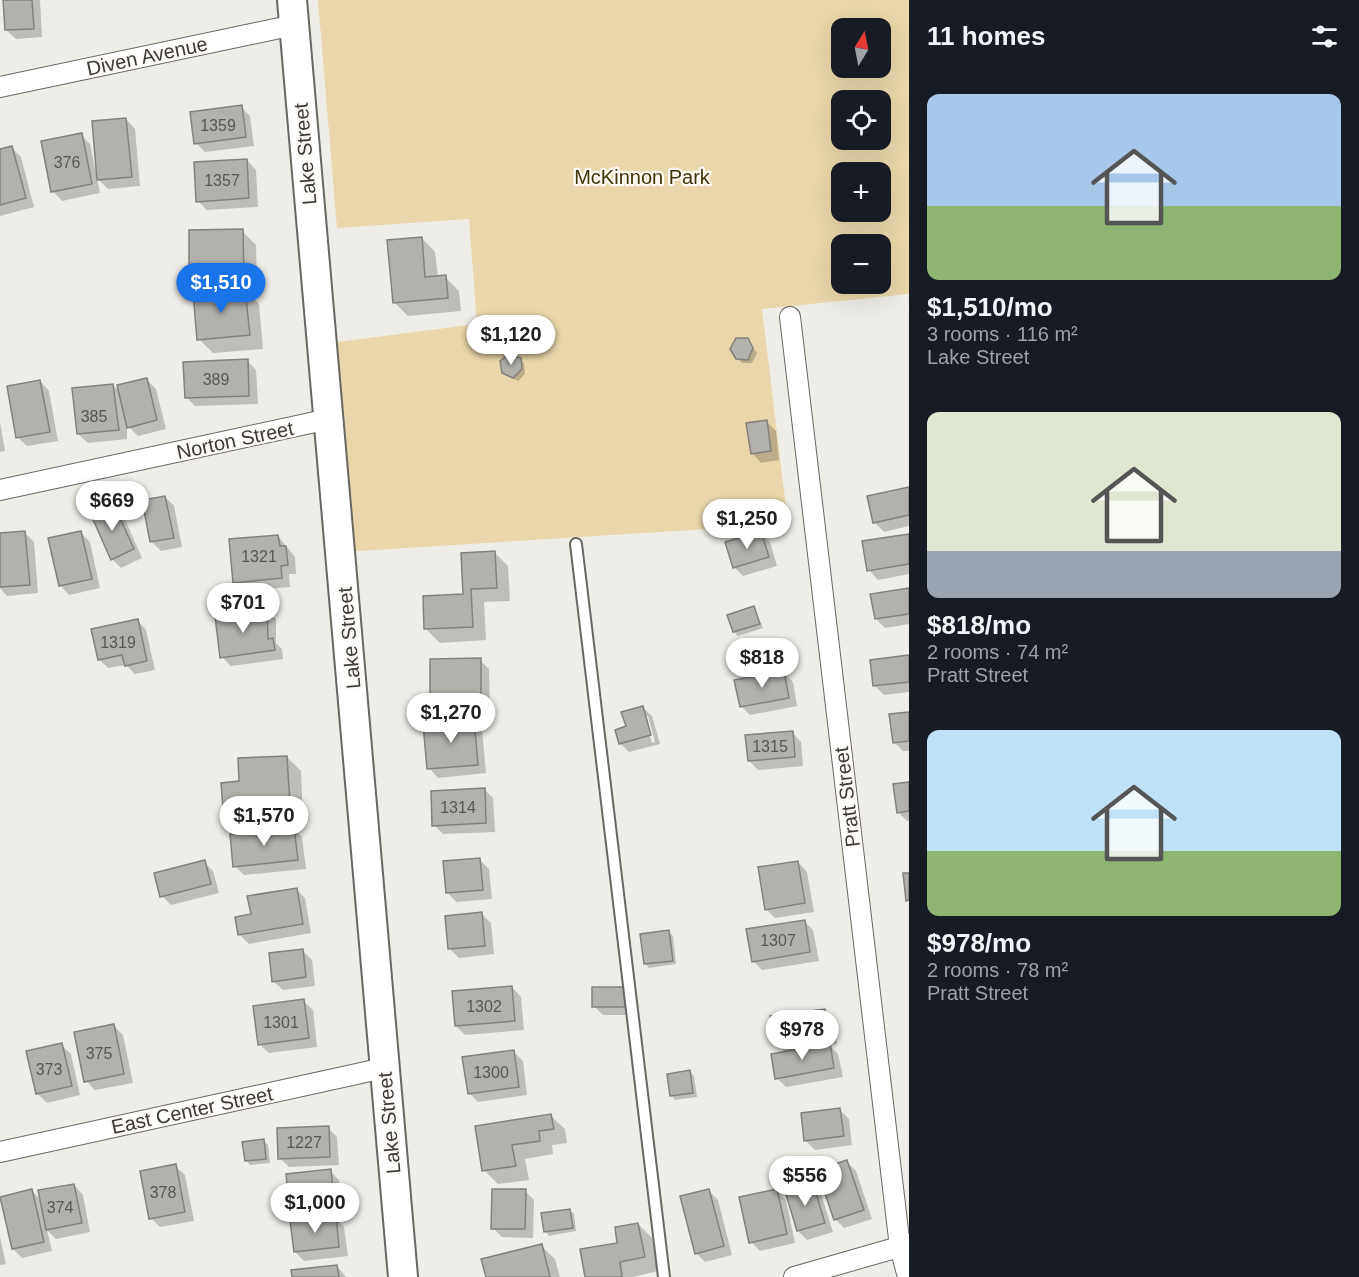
<!DOCTYPE html>
<html lang="en">
<head>
<meta charset="utf-8">
<style>
	:root { --surface:#171b24; --page:#20242c; --text:#f1f3f6; --muted:#9ea1a6; --accent:#1a73e8 }
	body { margin:0; font-family:Arial,sans-serif; background:var(--page); color:var(--text); height:100vh; display:flex; flex-direction:column; font-size:22px; white-space:nowrap }
	* { box-sizing:border-box; margin:0 }
	p { font-size:20px; color:var(--muted) }
	.icon { flex:none; width:33px; height:33px; fill:none; stroke:currentColor; stroke-width:2; stroke-linecap:round; stroke-linejoin:round }
	.map { position:relative; flex:1; overflow:hidden }
	.side { display:flex; flex-direction:column; background:var(--surface); width:450px }
	.side>* { flex:none }
	.needle { width:39px; rotate:10deg }
	.controls { position:absolute; left:831px; top:18px; display:grid; gap:12px }
	.controls a { display:grid; place-items:center; width:60px; height:60px; border-radius:12px; background:var(--surface); box-shadow:0 6px 24px #0002; font-size:30px }
	.price { position:absolute; translate:-50% -51px; padding:0 14px; border-radius:21px; background:#fff; color:#222; font-size:20px; line-height:39px; filter:drop-shadow(0 2px 3px #0008) }
	.price::after { content:''; position:absolute; left:50%; top:36px; width:18px; height:14px; margin-left:-9px; background:inherit; clip-path:polygon(0 0,100% 0,50% 100%) }
	.price.selected { background:var(--accent); color:#fff }
	ul { padding:0; list-style:none }
	li { display:grid; align-content:center; gap:12px; height:318px; padding:0 18px }
	li span { display:grid; place-items:center; height:186px; border-radius:12px; color:#555 }
	li>.icon { margin-inline-start:auto }
	span .icon { width:108px; height:108px; fill:#fffc; stroke-width:1 }
	li b { font-size:26px }
	h2 { display:flex; justify-content:space-between; align-items:center; height:72px; padding:0 18px; font-size:26px }
	main { display:flex; flex:1; min-height:0 }
	.map>svg:first-child { display:block }
</style>
</head>
<body>
<main>
<div class="map">
<svg width="909" height="1277" viewBox="0 0 909 1277">
	<rect width="100%" height="100%" fill="#efede8"/>
	<path fill="#e9d7ab" fill-rule="evenodd" d="M 318,0 L 909,0 L 909,294 L 762,309 L 788,524 L 342,552 L 322,344 L 477,324 L 469,219 L 337,228 ZM 842,28 L 880,28 L 880,68 L 842,68 ZM 842,100 L 880,100 L 880,140 L 842,140 ZM 842,172 L 880,172 L 880,212 L 842,212 ZM 842,244 L 880,244 L 880,284 L 842,284 Z"/>
	<g fill="#0003" fill-rule="evenodd">
		<polygon points="4,0 40,0 42,37 16,39 6,30"/>
		<polygon points="241,107 250,116 254,146 205,152 196,143"/>
		<polygon points="126,119 135,129 140,186 108,189 97,178 100,193 62,201 53,191 81,135 90,144 96,173 98,173"/>
		<polygon points="12,148 21,157 34,207 0,216 0,151"/>
		<polygon points="247,160 256,170 258,207 207,210 198,201"/>
		<polygon points="242,231 256,245 257,289 244,289 259,304 263,349 213,353 199,339 228,289 204,290 190,276"/>
		<polygon points="422,238 435,252 438,277 445,277 459,291 461,311 408,316 394,302"/>
		<polygon points="747,339 757,353 752,363 742,363 737,358"/>
		<polygon points="520,359 524,363 525,374 518,381 503,373"/>
		<polygon points="247,361 256,370 258,404 195,406 186,397"/>
		<polygon points="147,380 156,389 166,429 138,436 129,427 127,418 127,439 88,443 78,434 113,385 121,393"/>
		<polygon points="40,381 49,391 58,441 27,446 17,437"/>
		<polygon points="0,422 5,451 0,452"/>
		<polygon points="767,422 776,431 779,460 761,463 752,453"/>
		<polygon points="909,489 909,526 884,532 874,522"/>
		<polygon points="165,497 174,506 182,547 161,551 152,542"/>
		<polygon points="114,506 123,515 142,558 121,568 112,559"/>
		<polygon points="25,533 34,542 38,593 7,596 0,588 0,535"/>
		<polygon points="81,533 90,542 100,588 69,595 60,585"/>
		<polygon points="761,533 770,542 777,566 743,576 734,567"/>
		<polygon points="909,535 909,574 878,580 869,570"/>
		<polygon points="278,536 295,557 296,574 289,574 290,587 243,591 234,582"/>
		<polygon points="494,552 508,566 510,601 484,602 486,640 440,643 426,629 465,595"/>
		<polygon points="909,589 909,624 885,628 876,619"/>
		<polygon points="754,608 763,628 738,636 734,632"/>
		<polygon points="267,610 276,619 276,643 282,649 283,659 231,666 222,657"/>
		<polygon points="137,620 146,630 155,670 135,674 126,665 108,668 99,659"/>
		<polygon points="909,657 909,692 884,695 875,686"/>
		<polygon points="480,660 489,669 490,711 441,711 432,702"/>
		<polygon points="783,672 793,682 797,706 750,715 741,706"/>
		<path d="M 642,707 L 652,716 L 660,744 L 629,752 L 620,743 L 627,727 ZM 644,716 L 648,716 L 655,742 L 652,743 Z"/>
		<polygon points="909,713 909,751 903,751 894,742"/>
		<polygon points="473,721 482,730 486,773 438,778 429,768"/>
		<polygon points="792,732 801,742 803,766 758,770 749,761"/>
		<polygon points="287,757 301,771 303,817 238,821 224,807 241,783"/>
		<polygon points="909,784 909,821 907,821 898,812"/>
		<polygon points="484,789 493,798 495,832 443,834 434,825"/>
		<polygon points="293,828 302,837 306,869 244,875 235,866"/>
		<polygon points="480,860 489,869 492,899 456,902 447,892"/>
		<polygon points="204,862 213,871 219,893 171,905 162,896"/>
		<polygon points="798,862 807,872 814,912 775,918 766,909"/>
		<polygon points="296,889 305,898 311,933 249,944 240,935 252,915"/>
		<polygon points="482,914 491,923 494,954 459,958 450,949"/>
		<polygon points="804,921 813,930 819,961 762,970 753,961"/>
		<polygon points="669,932 673,936 676,964 649,968 645,963"/>
		<polygon points="303,951 312,960 315,986 283,990 273,981"/>
		<polygon points="512,987 521,997 524,1030 465,1035 456,1026"/>
		<polygon points="624,988 633,998 633,1015 603,1015 594,1006"/>
		<polygon points="303,1001 313,1010 317,1047 269,1053 259,1044"/>
		<polygon points="824,1011 834,1020 837,1044 829,1045 838,1054 843,1077 786,1087 777,1078 786,1053 775,1041"/>
		<polygon points="114,1026 123,1035 133,1083 95,1090 86,1081"/>
		<polygon points="61,1045 71,1054 80,1095 47,1103 38,1094 28,1052"/>
		<polygon points="514,1052 523,1061 527,1095 478,1102 469,1093"/>
		<polygon points="690,1072 694,1076 697,1097 675,1100 671,1095"/>
		<polygon points="840,1110 849,1119 852,1145 815,1150 806,1141"/>
		<polygon points="551,1116 565,1129 567,1143 552,1145 553,1154 525,1159 529,1180 498,1184 484,1170 477,1127"/>
		<polygon points="328,1128 337,1137 339,1165 289,1167 280,1158"/>
		<polygon points="263,1140 268,1145 270,1163 250,1165 246,1160"/>
		<polygon points="847,1162 856,1171 872,1219 844,1228 835,1219"/>
		<polygon points="175,1166 185,1175 194,1221 160,1227 151,1218"/>
		<polygon points="330,1171 339,1180 343,1210 300,1215 291,1205"/>
		<polygon points="812,1184 821,1194 833,1232 807,1240 798,1231"/>
		<polygon points="74,1185 83,1195 90,1232 56,1239 47,1230 52,1251 22,1258 13,1249 32,1191 42,1201"/>
		<polygon points="708,1190 718,1200 732,1255 705,1262 696,1253"/>
		<polygon points="525,1191 534,1200 533,1238 502,1237 493,1228"/>
		<polygon points="777,1191 786,1200 795,1243 760,1251 751,1242"/>
		<polygon points="569,1210 574,1214 576,1231 549,1236 545,1231"/>
		<polygon points="335,1217 344,1227 348,1256 304,1261 295,1252"/>
		<polygon points="638,1224 652,1238 658,1271 633,1277 587,1277"/>
		<polygon points="0,1237 6,1264 0,1265"/>
		<polygon points="541,1246 555,1259 560,1277 487,1277"/>
		<polygon points="337,1266 346,1277 293,1277"/>
	</g>
	<g fill="#b3b1ac" stroke="#83817d" stroke-width="1.5">
		<polygon points="3,0 32,0 34,29 5,30"/>
		<polygon points="242,105 246,137 194,144 190,112"/>
		<polygon points="126,118 132,177 97,180 92,121"/>
		<polygon points="82,133 92,184 51,192 41,141"/>
		<polygon points="12,146 26,198 0,205 0,149"/>
		<polygon points="247,159 249,198 196,202 194,162"/>
		<polygon points="243,229 244,276 189,276 189,230"/>
		<polygon points="422,237 425,277 446,275 448,298 393,303 387,240"/>
		<polygon points="245,289 250,335 197,340 193,293"/>
		<polygon points="736,338 748,338 753,348 748,360 736,359 730,349"/>
		<polygon points="509,354 521,358 522,369 513,378 502,373 500,361"/>
		<polygon points="248,359 249,396 185,398 183,362"/>
		<polygon points="147,378 157,420 127,428 117,385"/>
		<polygon points="40,380 50,432 16,438 7,386"/>
		<polygon points="113,384 119,430 77,434 72,388"/>
		<polygon points="767,420 771,451 751,454 746,423"/>
		<polygon points="909,487 909,515 873,523 867,496"/>
		<polygon points="165,496 174,538 150,542 142,500"/>
		<polygon points="114,505 134,549 111,560 91,515"/>
		<polygon points="25,531 30,585 0,587 0,533"/>
		<polygon points="81,531 92,579 59,586 48,538"/>
		<polygon points="761,531 769,557 733,568 725,542"/>
		<polygon points="909,534 909,564 867,571 862,541"/>
		<polygon points="278,535 280,546 286,546 288,565 281,566 282,578 233,583 229,539"/>
		<polygon points="495,551 497,588 471,589 473,627 424,629 423,596 463,594 461,553"/>
		<polygon points="909,588 909,614 875,619 870,594"/>
		<polygon points="754,606 760,624 733,632 727,615"/>
		<polygon points="267,609 268,639 273,638 275,650 220,658 215,616"/>
		<polygon points="138,619 147,661 125,666 122,655 98,660 91,629"/>
		<polygon points="909,655 909,682 873,686 870,660"/>
		<polygon points="481,658 481,702 430,703 430,659"/>
		<polygon points="784,671 789,698 740,707 734,680"/>
		<polygon points="643,706 651,735 619,744 615,730 626,726 621,712"/>
		<polygon points="909,712 909,741 893,743 889,714"/>
		<polygon points="474,719 478,765 427,769 423,724"/>
		<polygon points="793,731 795,757 748,761 745,735"/>
		<polygon points="287,756 290,804 223,808 221,783 239,781 238,758"/>
		<polygon points="909,782 909,811 897,813 893,784"/>
		<polygon points="485,788 486,823 432,826 431,791"/>
		<polygon points="294,827 298,860 233,867 230,834"/>
		<polygon points="480,858 483,890 446,893 443,861"/>
		<polygon points="205,860 211,884 160,897 154,873"/>
		<polygon points="798,861 805,903 765,910 758,867"/>
		<polygon points="903,873 909,873 909,900 906,901"/>
		<polygon points="297,888 303,924 238,935 235,917 251,914 247,896"/>
		<polygon points="482,912 485,946 448,949 445,916"/>
		<polygon points="805,920 810,952 752,962 746,929"/>
		<polygon points="669,930 673,961 644,964 640,934"/>
		<polygon points="303,949 306,977 272,982 269,953"/>
		<polygon points="512,986 515,1021 455,1026 452,991"/>
		<polygon points="592,987 624,987 625,1007 592,1007"/>
		<polygon points="304,999 309,1038 258,1045 253,1006"/>
		<polygon points="825,1009 828,1035 773,1042 770,1016"/>
		<polygon points="114,1024 124,1074 84,1082 74,1032"/>
		<polygon points="62,1043 72,1086 36,1094 26,1051"/>
		<polygon points="830,1043 834,1068 775,1079 771,1054"/>
		<polygon points="514,1050 519,1087 468,1094 462,1057"/>
		<polygon points="690,1070 693,1093 670,1096 667,1074"/>
		<polygon points="840,1108 844,1136 804,1141 801,1113"/>
		<polygon points="551,1114 554,1129 539,1131 540,1141 512,1145 516,1166 482,1171 475,1126"/>
		<polygon points="329,1126 330,1157 278,1159 277,1128"/>
		<polygon points="264,1139 266,1159 245,1161 242,1142"/>
		<polygon points="847,1160 864,1210 834,1220 817,1170"/>
		<polygon points="176,1164 185,1212 149,1219 140,1171"/>
		<polygon points="331,1169 334,1201 289,1206 286,1174"/>
		<polygon points="813,1183 825,1223 797,1231 785,1191"/>
		<polygon points="74,1184 82,1223 46,1230 38,1190"/>
		<polygon points="32,1189 44,1242 12,1249 0,1197"/>
		<polygon points="492,1189 526,1189 525,1229 491,1229"/>
		<polygon points="709,1189 724,1246 695,1254 680,1196"/>
		<polygon points="777,1189 787,1234 749,1243 739,1197"/>
		<polygon points="570,1209 573,1228 544,1232 541,1213"/>
		<polygon points="336,1216 339,1247 294,1252 290,1221"/>
		<polygon points="638,1223 645,1257 620,1262 622,1277 585,1277 580,1249 617,1243 615,1227"/>
		<polygon points="542,1244 550,1277 486,1277 481,1259"/>
		<polygon points="337,1265 339,1277 292,1277 291,1270"/>
	</g>
	<g fill="none" stroke-linecap="round" stroke-linejoin="round">
		<g stroke="#696762" stroke-width="14">
			<polyline id="lane" points="576,544 664,1277"/>
		</g>
		<g stroke="#696762" stroke-width="22">
			<g id="street">
				<polyline points="0,87 294,25"/>
				<polyline points="790,317 900,1247 908,1277"/>
				<polyline points="0,490 329,419"/>
				<polyline points="0,1152 384,1068"/>
				<polyline points="794,1277 909,1244"/>
			</g>
		</g>
		<g stroke="#696762" stroke-width="32">
			<polyline id="secondary" points="292,0 403,1277"/>
		</g>
		<use href="#lane" stroke="#fff" stroke-width="10"/>
		<use href="#street" stroke="#fff" stroke-width="20"/>
		<use href="#secondary" stroke="#fff" stroke-width="28"/>
	</g>
	<g text-anchor="middle" dominant-baseline="central" stroke-width="4.5" stroke-linejoin="round" paint-order="stroke">
		<g font-size="16" fill="#585855">
			<text x="218" y="125">1359</text>
			<text x="67" y="162">376</text>
			<text x="222" y="180">1357</text>
			<text x="216" y="379">389</text>
			<text x="94" y="416">385</text>
			<text x="259" y="556">1321</text>
			<text x="118" y="642">1319</text>
			<text x="770" y="746">1315</text>
			<text x="458" y="807">1314</text>
			<text x="778" y="940">1307</text>
			<text x="484" y="1006">1302</text>
			<text x="281" y="1022">1301</text>
			<text x="99" y="1053">375</text>
			<text x="49" y="1069">373</text>
			<text x="491" y="1072">1300</text>
			<text x="304" y="1142">1227</text>
			<text x="163" y="1192">378</text>
			<text x="60" y="1207">374</text>
		</g>
		<g font-size="20" fill="#3a3a38" stroke="#fdfaf5">
			<text transform="translate(147 56) rotate(-12)">Diven Avenue</text>
			<text transform="translate(305 154) rotate(-95)">Lake Street</text>
			<text transform="translate(235 440) rotate(-12)">Norton Street</text>
			<text transform="translate(349 638) rotate(-95)">Lake Street</text>
			<text transform="translate(847 797) rotate(-97)">Pratt Street</text>
			<text transform="translate(192 1110) rotate(-12)">East Center Street</text>
			<text transform="translate(389 1123) rotate(-95)">Lake Street</text>
		</g>
		<g font-size="20" fill="#423307" stroke="#fdfaf5">
			<text x="642" y="177">McKinnon Park</text>
		</g>
	</g>
</svg>
<div class="controls">
<a><svg class="needle" viewBox="-14 -14 28 28"><path d="M0-13l5 13h-10z" fill="#e53935"/><path d="M0 13l5-13h-10z" fill="#9ea1a6"/></svg></a>
<a><svg class="icon" aria-label="locate" viewBox="0 0 24 24"><circle cx="12" cy="12" r="6"/><path d="M12 2v4M12 18v4M2 12h4M18 12h4"/></svg></a>
<a>+</a>
<a>−</a>
</div>
<b class="price selected" style="left:221px;top:314px">$1,510</b>
<b class="price" style="left:511px;top:366px">$1,120</b>
<b class="price" style="left:112px;top:532px">$669</b>
<b class="price" style="left:747px;top:550px">$1,250</b>
<b class="price" style="left:243px;top:634px">$701</b>
<b class="price" style="left:762px;top:689px">$818</b>
<b class="price" style="left:451px;top:744px">$1,270</b>
<b class="price" style="left:264px;top:847px">$1,570</b>
<b class="price" style="left:802px;top:1061px">$978</b>
<b class="price" style="left:805px;top:1207px">$556</b>
<b class="price" style="left:315px;top:1234px">$1,000</b>
</div>
<section class="side">
<h2>11 homes<svg class="icon" aria-label="filters" viewBox="0 0 24 24"><path d="M4 7h16M4 17h16"/><circle cx="9" cy="7" r="2"/><circle cx="15" cy="17" r="2"/></svg></h2>
<ul>
<li><span style="background:linear-gradient(#a9c7e8 60%,#8fb573 0)"><svg class="icon" aria-label="home" viewBox="0 0 24 24"><path d="M3 11l9-7 9 7M6 9v11h12V9"/></svg></span><div><b>$1,510/mo</b><p>3 rooms · 116 m²</p><p>Lake Street</p></div></li>
<li><span style="background:linear-gradient(#dfe7d0 75%,#9aa5b1 0)"><svg class="icon" aria-label="home" viewBox="0 0 24 24"><path d="M3 11l9-7 9 7M6 9v11h12V9"/></svg></span><div><b>$818/mo</b><p>2 rooms · 74 m²</p><p>Pratt Street</p></div></li>
<li><span style="background:linear-gradient(#bfe0f5 65%,#8fb573 0)"><svg class="icon" aria-label="home" viewBox="0 0 24 24"><path d="M3 11l9-7 9 7M6 9v11h12V9"/></svg></span><div><b>$978/mo</b><p>2 rooms · 78 m²</p><p>Pratt Street</p></div></li>
</ul>
</section>
</main>
</body>
</html>
